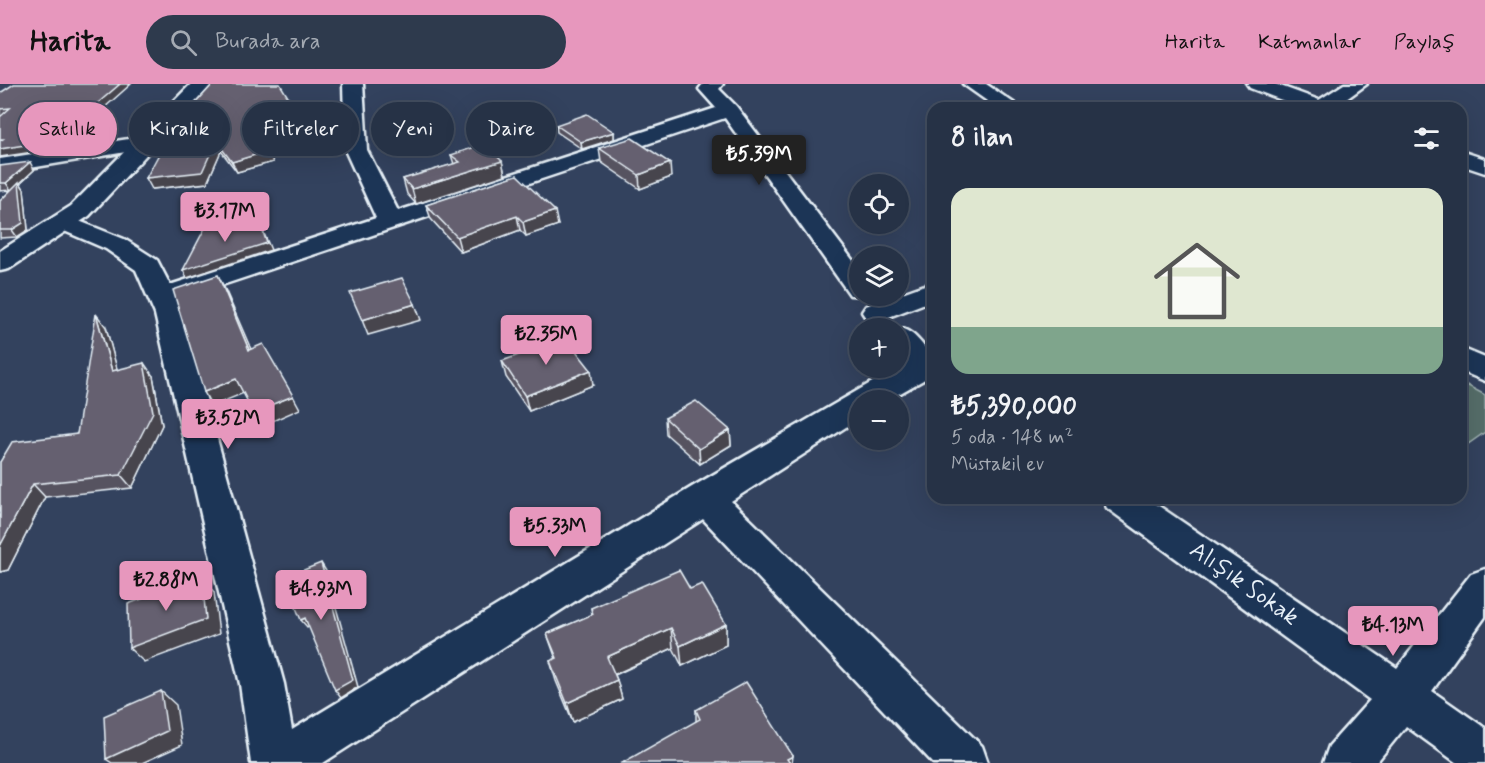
<!DOCTYPE html>
<html lang="tr">
<head>
<meta charset="utf-8">
<style>
	:root { --surface:#263246; --page:#2e3a4d; --text:#f1f3f6; --muted:#a4aab3; --line:#424d5f; --accent:#e797bd }
	body { margin:0; font-family:Mynerve,sans-serif; background:var(--page); color:var(--text); height:100vh; display:flex; flex-direction:column; font-size:22px; white-space:nowrap }
	* { box-sizing:border-box; margin:0 }
	p { font-size:20px; color:var(--muted) }
	.icon { flex:none; width:33px; height:33px; fill:none; stroke:currentColor; stroke-width:2; stroke-linecap:round; stroke-linejoin:round }
	.map { position:relative; flex:1; overflow:hidden }
	.drawer { position:absolute; left:927px; top:18px; width:540px; height:402px; display:flex; flex-direction:column; background:var(--surface); border-radius:18px; box-shadow:0 6px 24px #0002,0 0 0 2px var(--line) }
	.drawer>* { flex:none }
	.banner { position:absolute; left:18px; top:18px; width:570px; height:54px; display:flex; gap:12px }
	.tools { position:absolute; left:849px; top:90px; display:grid; gap:12px }
	.tools a { display:grid; place-items:center; width:60px; height:60px; border-radius:50%; background:var(--surface); box-shadow:0 6px 24px #0002,0 0 0 2px var(--line); font-size:30px }
	.price { position:absolute; translate:-50% -51px; padding:0 14px; border-radius:6px; background:var(--accent); color:#111; font-size:20px; line-height:39px; filter:drop-shadow(0 2px 3px #0008) }
	.price::after { content:''; position:absolute; left:50%; top:36px; width:18px; height:14px; margin-left:-9px; background:inherit; clip-path:polygon(0 0,100% 0,50% 100%) }
	.price.on { background:#222; color:#fff }
	ul { padding:0; list-style:none }
	li { display:grid; align-content:center; gap:12px; height:318px; padding:0 24px }
	li+li { border-top:2px solid var(--line) }
	li span { display:grid; place-items:center; height:186px; border-radius:18px; color:#555 }
	li>.icon { margin-inline-start:auto }
	span .icon { width:108px; height:108px; fill:#fffc; stroke-width:1 }
	li b { font-size:26px }
	h2 { display:flex; justify-content:space-between; align-items:center; height:72px; padding:0 24px; font-size:26px }
	.chip { padding:0 21px; border-radius:27px; background:var(--surface); box-shadow:0 6px 24px #0002,0 0 0 2px var(--line); font-size:21px; line-height:54px }
	.chip.on { background:var(--accent); color:#111 }
	header { display:flex; align-items:center; gap:36px; box-sizing:border-box; height:84px; padding:0 30px; background:var(--accent); color:#111 }
	header strong { font-size:28px }
	nav { display:flex; gap:33px; margin-inline-start:auto; font-size:21px }
	.search { width:420px; height:54px; background:var(--page); display:flex; align-items:center; gap:15px; box-sizing:border-box; padding:0 21px; border-radius:33px; color:var(--muted); font-size:22px }
	.map>svg:first-child { display:block }
</style>
</head>
<body>
<header>
<strong>Harita</strong>
<div class="search"><svg class="icon" aria-label="search" viewBox="0 0 24 24"><circle cx="10" cy="10" r="6"/><path d="M15 15l6 6"/></svg>Burada ara</div>
<nav><a>Harita</a><a>Katmanlar</a><a>Paylaş</a></nav>
</header>
<div class="map">
<svg width="1485" height="679" viewBox="0 0 1485 679">
	<rect width="100%" height="100%" fill="#33425e"/>
	<filter id="ink" filterUnits="userSpaceOnUse"><feTurbulence type="fractalNoise" baseFrequency=".0167" numOctaves="2"/><feDisplacementMap in="SourceGraphic" scale="12" xChannelSelector="R" yChannelSelector="G"/><feConvolveMatrix kernelMatrix="1 2 1 2 8 2 1 2 1" color-interpolation-filters="sRGB"/></filter>
	<g filter="url(#ink)">
		<polygon fill="#546d69" stroke="#9eafb0" stroke-width="1.5" points="1461,298 1485,311 1485,348 1461,365"/>
		<g fill="none" stroke-linecap="round" stroke-linejoin="round">
			<g stroke="#e8f1f8" stroke-width="5">
				<g id="street">
					<path d="M 343,0 L 363,0 L 367,66 L 398,127 L 716,24 L 699,5 L 703,0 L 723,0 L 719,5 L 736,22 L 860,186 L 860,212 L 867,212 L 850,211 L 725,34 L 177,216 L 183,230 L 284,600 L 292,646 L 692,403 L 905,279 L 898,272 L 898,244 L 895,244 C 912,243 922,261 933,273 L 933,297 L 925,295 L 888,316 L 860,316 L 860,334 L 731,417 L 982,662 L 988,679 L 933,679 L 703,435 L 323,679 L 251,679 L 240,600 L 155,230 L 136,186 L 106,165 L 55,143 L 52,138 L 55,133 L 64,131 L 124,155 L 157,176 L 170,201 L 376,134 L 345,66 Z"/>
					<polygon points="963,0 986,0 1021,24 997,24"/>
					<polygon points="1247,0 1275,0 1319,16 1344,0 1367,0 1334,24 1303,24 1250,4"/>
					<polygon points="148,52 156,53 159,58 156,63 0,89 0,75"/>
					<polygon points="1461,67 1485,75 1485,89 1461,81"/>
					<polygon points="933,198 933,216 886,234 876,237 866,234 862,228 866,222"/>
					<polygon points="1461,264 1485,274 1485,297 1461,287"/>
					<polygon points="1102,414 1147,414 1397,584 1471,490 1485,485 1485,533 1432,607 1485,644 1485,679 1457,679 1406,642 1376,679 1323,679 1329,662 1370,616 1107,424"/>
				</g>
			</g>
			<g stroke="#e8f1f8" stroke-width="5">
				<polygon id="secondary" points="191,0 212,0 89,132 9,185 0,187 0,167 71,122"/>
			</g>
			<use href="#street" fill="#1d3557" fill-rule="evenodd"/>
			<use href="#secondary" fill="#1d3557" fill-rule="evenodd"/>
		</g>
		<g fill="#575360" stroke="#e8f1f8" stroke-width="1.5">
			<polygon points="213,0 303,41 255,52 273,78 237,88 221,67 207,99 152,105"/>
			<polygon points="0,9 59,64 0,73 0,33 1,32 0,32"/>
			<polygon points="556,41 614,48 614,55 582,65 557,48"/>
			<polygon points="599,64 671,93 640,105 601,78"/>
			<polygon points="451,71 502,77 505,91 416,120 407,110 403,95 454,80"/>
			<polygon points="0,82 34,86 20,99 24,105 28,146 17,153 0,154 0,117 11,106 0,107"/>
			<polygon points="517,91 558,141 526,152 520,146 461,168 431,135 426,121"/>
			<polygon points="106,243 117,286 153,292 162,341 132,404 45,413 8,486 0,488 0,378 77,350"/>
			<polygon points="502,277 593,301 529,327 506,293"/>
			<polygon points="665,334 730,346 731,361 700,380 666,350"/>
			<polygon points="690,505 726,540 726,561 682,582 673,564 615,591 617,596 622,615 573,638 556,597 550,577 556,575 547,550 592,531 591,524"/>
			<polygon points="696,626 792,679 696,637"/>
		</g>
		<g fill="#47444e" stroke="#e8f1f8" stroke-width="1.5">
			<polygon points="120,0 131,0 59,64 0,73 0,65"/>
			<polygon points="299,31 303,41 252,53 247,43"/>
			<polygon points="614,48 614,55 582,65 581,58"/>
			<polygon points="216,57 221,67 207,99 152,105 146,94"/>
			<polygon points="268,67 273,78 237,88 232,78"/>
			<polygon points="502,77 505,91 416,120 412,105"/>
			<polygon points="30,78 34,86 20,99 24,105 28,146 17,153 12,146 11,106 6,99"/>
			<polygon points="670,79 671,93 640,105 639,91"/>
			<polygon points="555,127 558,141 526,152 523,138"/>
			<polygon points="517,132 520,146 461,168 457,153"/>
			<polygon points="260,140 271,166 187,194 183,186"/>
			<polygon points="218,191 225,205 257,279 249,266"/>
			<polygon points="415,220 421,236 368,251 362,236"/>
			<polygon points="96,230 106,243 121,300 112,287"/>
			<polygon points="144,279 153,292 162,341 132,404 121,391"/>
			<polygon points="591,286 593,301 529,327 525,312"/>
			<polygon points="236,295 244,309 212,322 204,308"/>
			<polygon points="293,312 300,325 261,342 253,328"/>
			<polygon points="730,346 731,361 700,380 699,365"/>
			<polygon points="33,400 45,413 8,486 0,488 0,462"/>
			<polygon points="321,479 326,487 358,603 341,614 335,606"/>
			<polygon points="202,493 214,508 219,550 144,578 129,564"/>
			<polygon points="305,534 310,542 307,543 301,536"/>
			<polygon points="726,540 726,561 682,582 680,562"/>
			<polygon points="671,544 673,564 611,592 607,573"/>
			<polygon points="617,596 622,615 573,638 567,619"/>
			<polygon points="161,607 176,621 182,661 142,679 112,679 106,675"/>
			<polygon points="793,672 792,679 787,679 787,675"/>
		</g>
		<g fill="#656170" stroke="#e8f1f8" stroke-width="1.5">
			<polygon points="14,0 120,0 55,56 0,65 0,57 3,55 0,55 0,33 10,24 0,25 0,9"/>
			<polygon points="213,0 280,0 299,31 247,43 268,67 232,78 216,57 202,88 146,94 173,44"/>
			<polygon points="587,30 614,48 581,58 556,41"/>
			<polygon points="632,54 670,79 639,91 599,64"/>
			<polygon points="484,60 502,77 412,105 403,95 460,78 451,71"/>
			<polygon points="30,78 6,99 0,99 0,82"/>
			<polygon points="517,91 555,127 523,138 517,132 457,153 426,121"/>
			<polygon points="19,98 23,139 12,146 0,146 0,117"/>
			<polygon points="260,140 267,159 183,186 205,144"/>
			<polygon points="218,191 249,266 263,260 293,312 253,328 236,295 204,308 173,206"/>
			<polygon points="402,194 415,220 362,236 350,209"/>
			<polygon points="96,230 112,287 144,279 153,328 121,391 33,400 0,462 0,378 12,358 77,350"/>
			<polygon points="566,254 591,286 525,312 502,277"/>
			<polygon points="696,317 730,346 699,365 665,334"/>
			<polygon points="321,479 353,596 335,606 305,534 301,536 284,494"/>
			<polygon points="679,486 690,505 702,500 726,540 680,562 671,544 607,573 617,596 567,619 550,577 557,574 547,550 593,530 591,524"/>
			<polygon points="202,493 206,535 129,564 128,520"/>
			<polygon points="746,598 793,672 787,675 790,679 622,679 700,635 696,626"/>
			<polygon points="161,607 167,647 106,675 104,632"/>
		</g>
	</g>
	<g text-anchor="middle" dominant-baseline="central" stroke-width="5" stroke-linejoin="round" paint-order="stroke">
		<g font-size="24" fill="#e8f1f8" stroke="#1d3557">
			<text transform="translate(1244 500) rotate(35)">Alışık Sokak</text>
		</g>
	</g>
</svg>
<div class="tools">
<a><svg class="icon" aria-label="locate" viewBox="0 0 24 24"><circle cx="12" cy="12" r="6"/><path d="M12 2v4M12 18v4M2 12h4M18 12h4"/></svg></a>
<a><svg class="icon" aria-label="layers" viewBox="0 0 24 24"><path d="M12 4l9 5-9 5-9-5zM3 14l9 5 9-5"/></svg></a>
<a>+</a>
<a>−</a>
</div>
<b class="price on" style="left:759px;top:102px">₺5.39M</b>
<b class="price" style="left:225px;top:159px">₺3.17M</b>
<b class="price" style="left:546px;top:282px">₺2.35M</b>
<b class="price" style="left:228px;top:366px">₺3.52M</b>
<b class="price" style="left:555px;top:474px">₺5.33M</b>
<b class="price" style="left:166px;top:528px">₺2.88M</b>
<b class="price" style="left:321px;top:537px">₺4.93M</b>
<b class="price" style="left:1393px;top:573px">₺4.13M</b>
<div class="banner">
<a class="chip on">Satılık</a>
<a class="chip">Kiralık</a>
<a class="chip">Filtreler</a>
<a class="chip">Yeni</a>
<a class="chip">Daire</a>
</div>
<section class="drawer">
<h2>8 ilan<svg class="icon" aria-label="filters" viewBox="0 0 24 24"><path d="M4 7h16M4 17h16"/><circle cx="9" cy="7" r="2"/><circle cx="15" cy="17" r="2"/></svg></h2>
<ul>
<li><span style="background:linear-gradient(#dfe7d0 75%,#7fa58c 0)"><svg class="icon" aria-label="home" viewBox="0 0 24 24"><path d="M3 11l9-7 9 7M6 9v11h12V9"/></svg></span><div><b>₺5,390,000</b><p>5 oda · 148 m²</p><p>Müstakil ev</p></div></li>
</ul>
</section>
</div>
</body>
</html>
